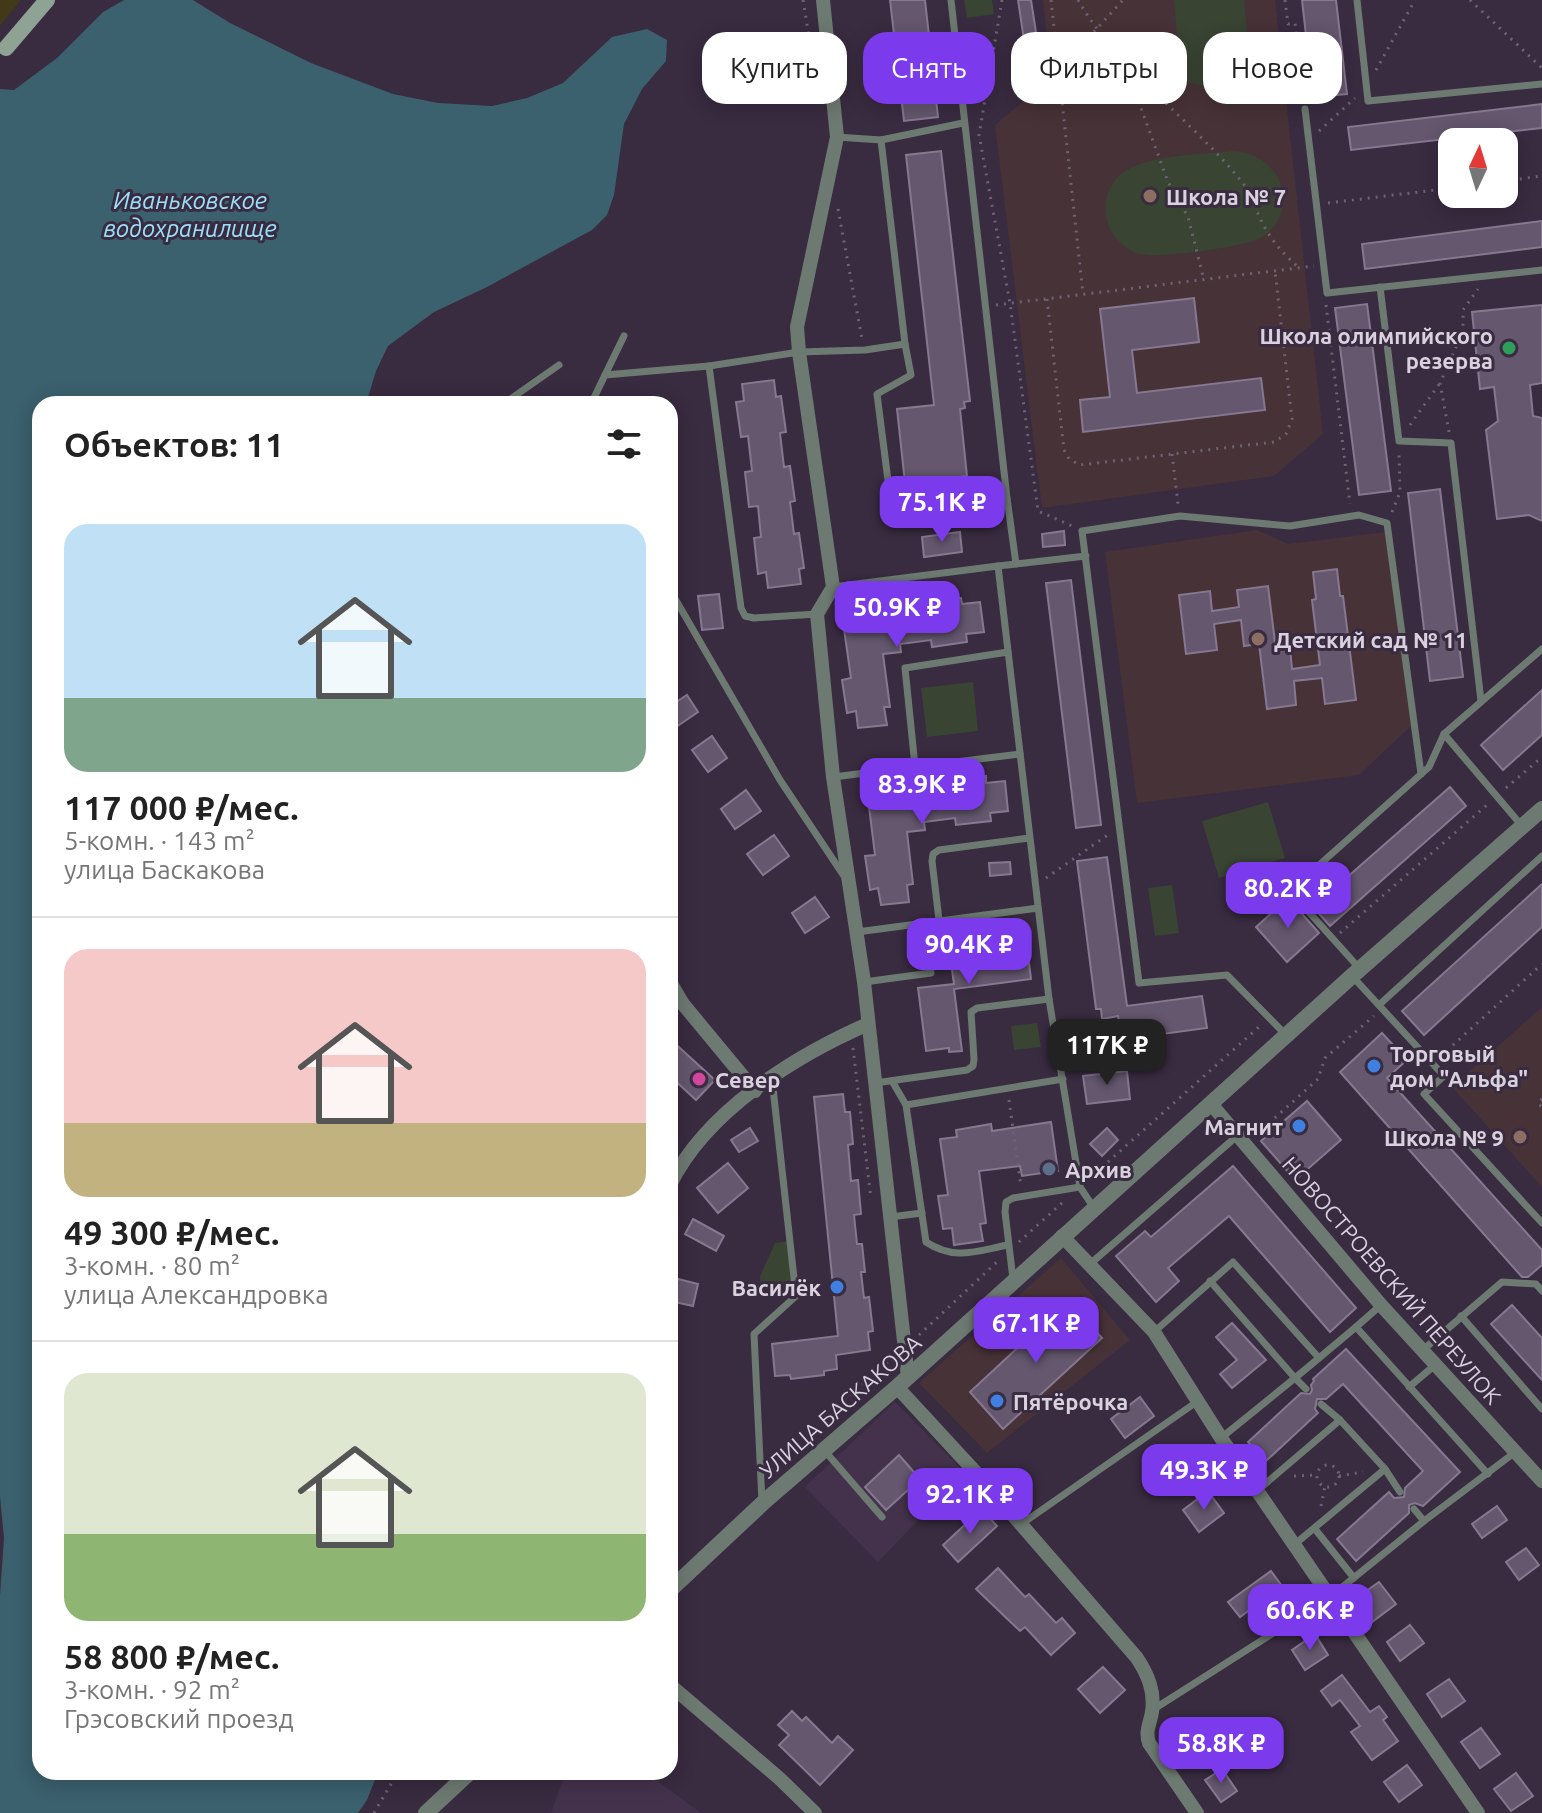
<!DOCTYPE html>
<html lang="ru">
<head>
<meta charset="utf-8">
<style>
	:root { --surface:#fff; --page:#f6f6f6; --text:#222; --muted:#767676; --line:#e0e0e0; --accent:#7c3aed }
	body { margin:0; font-family:Ubuntu,sans-serif; background:var(--page); color:var(--text); height:100vh; display:flex; flex-direction:column; font-size:30px; white-space:nowrap }
	* { box-sizing:border-box; margin:0 }
	p { font-size:26px; color:var(--muted) }
	.icon { flex:none; width:44px; height:44px; fill:none; stroke:currentColor; stroke-width:2; stroke-linecap:round; stroke-linejoin:round }
	.map { position:relative; flex:1; overflow:hidden }
	.panel { position:absolute; left:32px; top:396px; width:646px; height:1384px; display:flex; flex-direction:column; background:var(--surface); border-radius:24px; box-shadow:0 4px 20px #0003 }
	.panel>* { flex:none }
	.top-card { position:absolute; left:702px; top:32px; width:720px; height:72px; display:flex; gap:16px }
	.needle { width:52px; rotate:4deg }
	.buttons { position:absolute; left:1438px; top:128px; display:grid; gap:16px }
	.buttons a { display:grid; place-items:center; width:80px; height:80px; border-radius:16px; background:var(--surface); box-shadow:0 4px 20px #0003; font-size:40px }
	.price { position:absolute; translate:-50% -68px; padding:0 18px; border-radius:16px; background:var(--accent); color:#fff; font-size:26px; line-height:52px; filter:drop-shadow(0 2px 4px #0008) }
	.price::after { content:''; position:absolute; left:50%; top:48px; width:24px; height:18px; margin-left:-12px; background:inherit; clip-path:polygon(0 0,100% 0,50% 100%) }
	.price.selected { background:#222; color:#fff }
	ul { padding:0; list-style:none }
	li { display:grid; align-content:center; gap:16px; height:424px; padding:0 32px }
	li+li { border-top:2px solid var(--line) }
	li span { display:grid; place-items:center; height:248px; border-radius:24px; color:#555 }
	li>.icon { margin-inline-start:auto }
	span .icon { width:144px; height:144px; fill:#fffc; stroke-width:1 }
	li b { font-size:34px }
	h2 { display:flex; justify-content:space-between; align-items:center; height:96px; padding:0 32px; font-size:34px }
	.pill { padding:0 28px; border-radius:24px; background:var(--surface); box-shadow:0 4px 20px #0003; font-size:28px; line-height:72px }
	.pill.selected { background:var(--accent); color:#fff }
	.map>svg:first-child { display:block }
</style>
</head>
<body>
<div class="map">
<svg width="1542" height="1813" viewBox="0 0 1542 1813">
	<rect width="100%" height="100%" fill="#392b40"/>
	<g fill="#473237">
		<polygon points="1043,0 1275,0 1323,434 1274,476 1042,508 995,125 1051,78"/>
		<polygon points="1257,530 1288,544 1385,532 1411,726 1359,775 1137,803 1105,552"/>
		<polygon points="1542,1007 1542,1187 1452,1087"/>
		<polygon points="1061,1258 1130,1340 987,1453 919,1383"/>
	</g>
	<g fill="#44324c">
		<polygon points="895,1402 964,1472 878,1562 805,1487"/>
		<polygon points="566,1772 645,1772 701,1813 551,1813"/>
	</g>
	<g fill="#394433">
		<polygon points="964,0 992,0 994,14 967,18"/>
		<path d="M 1174,0 L 1244,0 L 1250,66 L 1246,78 C 1233,87 1199,88 1185,81 L 1180,70 Z"/>
		<path d="M 1232,151 C 1278,152 1304,206 1264,236 C 1250,247 1156,259 1139,254 C 1127,250 1117,241 1111,231 C 1102,214 1104,193 1116,179 C 1136,154 1201,155 1232,151 Z"/>
		<polygon points="973,682 978,731 927,737 921,688"/>
		<polygon points="1268,802 1285,858 1219,878 1202,821"/>
		<polygon points="1172,885 1179,933 1155,936 1148,888"/>
		<polygon points="1037,1023 1041,1047 1014,1050 1011,1026"/>
		<polygon points="788,1241 793,1287 761,1291 760,1276 775,1243"/>
	</g>
	<polygon fill="#413918" points="0,0 21,0 0,26"/>
	<polygon fill="#3b606e" points="124,0 193,0 230,23 311,63 393,94 438,103 492,106 527,98 563,83 612,37 647,29 667,40 666,61 642,89 624,124 614,195 607,215 592,230 487,287 434,312 388,346 376,371 366,404 40,404 40,1772 378,1772 367,1800 358,1813 0,1813 0,1595 4,1538 0,1497 0,89 14,90 57,58 103,12"/>
	<g fill="#64576e" stroke="#867891" stroke-width="2">
		<polygon points="890,0 925,0 938,117 904,121"/>
		<polygon points="1018,0 1031,0 1040,58 1027,60"/>
		<polygon points="1302,0 1336,0 1347,94 1313,97"/>
		<polygon points="1542,104 1542,128 1351,150 1348,127"/>
		<polygon points="941,151 970,401 964,402 965,408 960,409 967,476 905,483 897,409 934,405 906,155"/>
		<polygon points="1542,221 1542,247 1365,269 1362,244"/>
		<polygon points="1194,298 1199,342 1132,350 1137,393 1261,378 1265,410 1083,432 1080,400 1110,397 1100,309"/>
		<polygon points="1367,304 1391,491 1359,495 1335,308"/>
		<polygon points="1542,305 1542,383 1530,385 1533,416 1542,418 1542,521 1529,515 1497,519 1486,430 1498,421 1494,387 1480,389 1472,312"/>
		<polygon points="774,380 776,397 781,396 786,432 780,433 784,467 790,466 795,501 790,502 794,534 799,533 804,568 799,569 801,584 768,588 766,572 758,574 754,538 761,537 758,506 749,507 745,472 752,471 748,436 741,437 736,402 744,401 742,384"/>
		<polygon points="1440,489 1463,677 1430,681 1408,493"/>
		<polygon points="1064,531 1065,545 1043,547 1042,534"/>
		<polygon points="960,532 962,552 924,557 922,537"/>
		<polygon points="1337,569 1340,596 1343,596 1356,700 1325,704 1322,678 1294,681 1296,705 1267,709 1259,644 1244,646 1241,620 1214,624 1217,650 1186,654 1179,595 1210,591 1212,611 1239,607 1237,590 1268,586 1276,650 1290,648 1292,669 1320,665 1312,600 1316,599 1313,572"/>
		<polygon points="1071,580 1101,825 1076,828 1046,583"/>
		<polygon points="719,594 723,628 702,630 698,596"/>
		<polygon points="961,598 962,604 980,602 984,632 966,634 967,642 932,647 931,640 900,644 901,652 883,654 890,707 884,707 887,725 858,728 856,711 847,713 842,680 851,678 843,622 860,620 859,613 894,608 895,614 926,610 925,603"/>
		<polygon points="1542,690 1542,735 1503,770 1481,745"/>
		<polygon points="687,695 698,712 670,731 670,706"/>
		<polygon points="712,736 727,758 708,772 692,750"/>
		<polygon points="986,776 986,783 1005,781 1008,811 990,813 991,821 956,825 955,818 924,822 925,830 907,832 913,884 907,885 909,902 881,905 878,888 870,890 865,856 875,855 868,799 885,797 884,790 919,785 920,792 951,788 950,781"/>
		<polygon points="1450,787 1466,806 1330,926 1313,907"/>
		<polygon points="746,790 761,811 735,829 721,809"/>
		<polygon points="774,835 789,856 763,875 747,854"/>
		<polygon points="1107,857 1127,1006 1202,996 1207,1028 1133,1038 1132,1033 1121,1034 1118,1016 1102,1019 1101,1009 1096,1009 1077,861"/>
		<polygon points="1010,862 1011,874 990,876 989,863"/>
		<polygon points="1542,884 1542,927 1424,1035 1402,1011"/>
		<polygon points="815,897 829,917 805,933 792,913"/>
		<polygon points="1288,898 1319,933 1287,962 1256,927"/>
		<polygon points="1003,937 1004,942 1026,939 1031,979 954,989 962,1051 949,1052 949,1048 926,1051 918,988 954,984 949,949 971,947 970,941"/>
		<polygon points="1382,1033 1407,1060 1387,1078 1542,1250 1542,1265 1528,1277 1522,1277 1340,1072"/>
		<polygon points="670,1039 715,1080 696,1100 670,1076"/>
		<polygon points="1127,1071 1130,1099 1087,1104 1083,1076"/>
		<polygon points="843,1094 845,1112 850,1112 853,1144 848,1145 851,1181 858,1180 861,1214 854,1215 857,1244 862,1244 865,1272 861,1272 864,1298 869,1297 873,1331 868,1332 870,1350 836,1355 837,1369 824,1371 824,1375 791,1379 790,1375 775,1376 772,1344 838,1336 814,1097"/>
		<polygon points="1307,1101 1341,1140 1295,1180 1261,1141"/>
		<polygon points="1051,1122 1058,1171 1022,1176 1020,1166 979,1171 986,1223 980,1224 983,1241 954,1245 952,1228 943,1229 938,1196 948,1195 940,1139 957,1137 956,1130 991,1124 992,1131"/>
		<polygon points="750,1128 758,1141 739,1152 731,1140"/>
		<polygon points="1107,1128 1118,1140 1102,1156 1090,1144"/>
		<polygon points="728,1163 748,1188 718,1213 697,1188"/>
		<polygon points="1233,1166 1356,1308 1330,1332 1229,1216 1168,1268 1179,1281 1156,1302 1116,1256 1145,1231 1151,1237"/>
		<polygon points="693,1219 724,1236 716,1251 685,1234"/>
		<polygon points="670,1277 698,1284 693,1306 670,1301"/>
		<polygon points="1068,1301 1102,1338 1003,1429 970,1392"/>
		<polygon points="1512,1305 1542,1338 1542,1380 1491,1324"/>
		<polygon points="1232,1323 1266,1360 1232,1388 1220,1374 1237,1360 1216,1337"/>
		<polygon points="1346,1349 1460,1472 1423,1506 1415,1503 1409,1505 1409,1513 1356,1561 1337,1539 1389,1492 1394,1498 1404,1497 1405,1488 1423,1471 1343,1384 1326,1399 1317,1399 1315,1409 1318,1413 1266,1461 1248,1442 1301,1393 1310,1394 1312,1390 1311,1385 1314,1381 1313,1379"/>
		<polygon points="1140,1397 1154,1416 1125,1438 1111,1419"/>
		<polygon points="1178,1448 1189,1464 1162,1483 1150,1467"/>
		<polygon points="899,1455 920,1479 886,1510 865,1487"/>
		<polygon points="1208,1491 1224,1513 1199,1532 1183,1510"/>
		<polygon points="1497,1506 1507,1520 1482,1538 1472,1524"/>
		<polygon points="982,1509 997,1526 958,1562 943,1545"/>
		<polygon points="1526,1548 1539,1565 1519,1580 1506,1562"/>
		<polygon points="998,1568 1025,1597 1029,1594 1056,1623 1062,1618 1075,1633 1051,1655 1025,1627 1020,1631 976,1589"/>
		<polygon points="1271,1571 1282,1586 1240,1617 1228,1602"/>
		<polygon points="1379,1582 1396,1604 1372,1622 1355,1599"/>
		<polygon points="1410,1625 1424,1643 1400,1661 1387,1642"/>
		<polygon points="1315,1634 1328,1655 1305,1670 1292,1650"/>
		<polygon points="1103,1667 1125,1690 1100,1713 1078,1689"/>
		<polygon points="1342,1675 1370,1712 1379,1706 1387,1717 1383,1720 1398,1741 1372,1760 1351,1732 1360,1726 1340,1700 1332,1706 1321,1691"/>
		<polygon points="1449,1679 1465,1701 1442,1717 1427,1694"/>
		<polygon points="792,1711 802,1721 806,1717 832,1743 838,1736 853,1750 820,1785 779,1745 789,1735 778,1725"/>
		<polygon points="1192,1719 1204,1736 1185,1749 1173,1731"/>
		<polygon points="1481,1728 1500,1754 1480,1768 1461,1742"/>
		<polygon points="1407,1765 1422,1785 1399,1802 1384,1782"/>
		<polygon points="1222,1769 1237,1791 1221,1802 1205,1780"/>
		<polygon points="1516,1773 1533,1796 1511,1811 1494,1789"/>
	</g>
	<g fill="none" stroke-linecap="round" stroke-linejoin="round">
		<g stroke="#6e6274" stroke-width="3" stroke-dasharray="2 6" stroke-linecap="butt">
			<polyline points="803,0 812,55"/>
			<polyline points="1002,0 979,135 1010,303 1038,511 1072,526"/>
			<polyline points="1051,0 1083,294"/>
			<path d="M 1078,0 C 1119,71 1191,119 1242,182 C 1252,195 1256,212 1264,226 C 1273,243 1285,255 1299,268"/>
			<polyline points="1285,0 1288,24 1295,23 1304,99"/>
			<polyline points="1470,0 1542,68"/>
			<polyline points="1114,51 1129,75 1168,182 1188,217 1204,280"/>
			<polyline points="1057,62 1079,48 1123,0"/>
			<polyline points="1376,70 1415,0"/>
			<polyline points="1319,131 1355,98"/>
			<polyline points="1504,181 1542,176"/>
			<polyline points="1328,203 1452,188"/>
			<polyline points="838,209 862,339"/>
			<polyline points="1047,299 1064,450 1069,459 1080,465 1274,442 1286,434 1292,419 1275,271"/>
			<polyline points="996,305 1314,266"/>
			<polyline points="1326,305 1350,504"/>
			<polyline points="1410,425 1440,383"/>
			<polyline points="1449,432 1440,383 1463,331 1463,310 1478,289"/>
			<polyline points="1172,454 1178,504"/>
			<polyline points="1392,512 1400,492 1399,454"/>
			<polyline points="1506,788 1542,757"/>
			<polyline points="1046,878 1109,834"/>
			<polyline points="1340,933 1488,804"/>
			<polyline points="853,1048 871,1199"/>
			<polyline points="1441,1056 1542,964"/>
			<polyline points="1542,1099 1538,1103 1542,1107"/>
			<polyline points="1009,1100 1021,1187"/>
			<polyline points="1257,1134 1318,1079 1325,1058 1374,1016"/>
			<polyline points="1090,1178 1260,1026"/>
			<polyline points="1019,1242 1063,1202"/>
			<polyline points="919,1335 998,1261"/>
			<polyline points="773,1465 892,1358"/>
			<circle cx="1328" cy="1476" r="11"/>
			<polyline points="1294,1476 1317,1475"/>
			<polyline points="1339,1476 1363,1472"/>
			<polyline points="1321,1506 1325,1486"/>
			<polyline points="374,1813 398,1772"/>
		</g>
		<g stroke="#6d7a71" stroke-width="7">
			<polyline points="951,0 1007,498"/>
			<polyline points="1357,0 1368,101 1542,84"/>
			<polyline points="1305,109 1327,293 1542,270"/>
			<polyline points="837,137 881,140 963,123"/>
			<polyline points="881,140 905,344 911,375 877,394 892,512 1007,498 1016,564"/>
			<polyline points="1380,287 1399,441 1451,443 1481,701"/>
			<polyline points="605,375 624,336"/>
			<polyline points="509,400 559,365"/>
			<polyline points="591,404 605,375 709,366"/>
			<polyline points="998,566 1086,556"/>
			<polyline points="833,587 998,566 1049,999 1080,1187 1094,1208"/>
			<polyline points="670,590 780,780 844,876"/>
			<polyline points="817,614 754,618 745,616 741,608 709,366 799,352 865,350 905,344"/>
			<polyline points="1444,734 1522,826"/>
			<polyline points="915,766 905,668 1008,652"/>
			<polyline points="833,777 1020,754"/>
			<polyline points="939,920 932,861 933,854 939,850 1029,838"/>
			<polyline points="857,932 1038,908"/>
			<polyline points="1360,969 1290,891 1429,767 1444,734 1542,649"/>
			<polyline points="1352,976 1444,1076 1424,1094 1542,1223"/>
			<polyline points="864,982 931,973 925,922"/>
			<polyline points="1379,1005 1542,856"/>
			<polyline points="1286,1035 1227,975 1139,983 1082,531 1180,516 1290,526 1359,515 1387,523 1421,774"/>
			<path d="M 892,1081 L 906,1105 L 926,1242 C 955,1261 976,1251 1008,1245"/>
			<polyline points="875,1083 967,1070 973,1066 974,1059 971,1012 977,1008 1049,999"/>
			<polyline points="906,1105 1063,1079"/>
			<polyline points="890,1217 922,1213"/>
			<polyline points="1090,1264 1237,1136"/>
			<polyline points="1013,1279 1005,1212 1006,1202 1013,1198 1080,1187"/>
			<polyline points="1210,1281 1295,1378 1221,1438"/>
			<polyline points="1461,1316 1542,1409"/>
			<polyline points="1356,1327 1381,1305"/>
			<polyline points="1154,1332 1233,1262 1319,1358 1356,1327 1488,1474"/>
			<polyline points="1424,1349 1502,1282 1536,1284 1542,1291"/>
			<polyline points="1409,1387 1435,1365"/>
			<polyline points="1306,1389 1295,1378 1319,1358"/>
			<polyline points="1321,1404 1340,1420"/>
			<polyline points="824,1450 882,1517"/>
			<polyline points="1385,1469 1400,1492"/>
			<polyline points="1258,1490 1340,1420 1385,1469 1295,1544"/>
			<polyline points="762,1502 754,1334 796,1296 772,1079"/>
			<polyline points="1414,1509 1424,1521"/>
			<polyline points="1020,1525 1198,1401"/>
			<polyline points="1315,1529 1354,1578"/>
			<polyline points="1154,1709 1330,1597 1424,1521 1514,1453"/>
		</g>
		<g stroke="#6d7a71" stroke-width="14">
			<polyline points="823,0 837,137 797,327 799,352 833,587 817,614 833,777 864,982 908,1377"/>
			<polyline points="670,982 683,1004 755,1091"/>
			<polyline points="1212,1105 1381,1305 1542,1481"/>
			<path d="M 670,1185 C 706,1111 795,1056 868,1024"/>
			<polyline points="1062,1236 1154,1332 1221,1438 1478,1813"/>
			<path d="M 897,1387 L 980,1477 L 1137,1658 C 1148,1675 1155,1691 1152,1712 C 1150,1724 1145,1731 1149,1743 L 1197,1813"/>
			<polyline points="670,1685 779,1778 815,1813"/>
		</g>
		<g stroke="#6d7a71" stroke-width="16">
			<polyline points="670,1590 765,1501 897,1387 1352,976 1542,809"/>
			<polyline points="426,1813 470,1772"/>
		</g>
		<polyline stroke="#8ea394" stroke-width="16" points="6,48 47,0"/>
	</g>
	<g fill="#8d6e63" stroke="#392b40" stroke-width="3">
		<circle cx="1150" cy="196" r="8"/>
		<circle cx="1258" cy="639" r="8"/>
		<circle cx="1520" cy="1137" r="8"/>
	</g>
	<circle fill="#2e9e5b" stroke="#392b40" stroke-width="3" cx="1509" cy="348" r="8"/>
	<g fill="#3f7fe0" stroke="#392b40" stroke-width="3">
		<circle cx="1374" cy="1066" r="8"/>
		<circle cx="1299" cy="1126" r="8"/>
		<circle cx="837" cy="1287" r="8"/>
		<circle cx="997" cy="1401" r="8"/>
	</g>
	<circle fill="#d1479c" stroke="#392b40" stroke-width="3" cx="699" cy="1079" r="8"/>
	<circle fill="#5c6f8a" stroke="#392b40" stroke-width="3" cx="1049" cy="1169" r="8"/>
	<g text-anchor="middle" dominant-baseline="central" stroke-width="6" stroke-linejoin="round" paint-order="stroke">
		<g font-size="22" font-weight="bold" fill="#dad1df" stroke="#392b40" text-anchor="start">
			<text x="1166" y="196">Школа № 7</text>
			<text x="1493" y="335" text-anchor="end">Школа олимпийского<tspan x="1493" dy="25">резерва</tspan></text>
			<text x="1274" y="639">Детский сад № 11</text>
			<text x="1390" y="1053">Торговый<tspan x="1390" dy="25">дом "Альфа"</tspan></text>
			<text x="715" y="1079">Север</text>
			<text x="1283" y="1126" text-anchor="end">Магнит</text>
			<text x="1504" y="1137" text-anchor="end">Школа № 9</text>
			<text x="1065" y="1169">Архив</text>
			<text x="821" y="1287" text-anchor="end">Василёк</text>
			<text x="1013" y="1401">Пятёрочка</text>
		</g>
		<g font-size="22" fill="#dad1df" stroke="#392b40">
			<text transform="translate(1392 1280) rotate(49)">НОВОСТРОЕВСКИЙ ПЕРЕУЛОК</text>
			<text transform="translate(840 1406) rotate(-41)">УЛИЦА БАСКАКОВА</text>
		</g>
		<g font-size="24" font-style="italic" fill="#9be0fb" stroke="#392b40">
			<text x="190" y="200">Иваньковское<tspan x="190" dy="28">водохранилище</tspan></text>
		</g>
	</g>
</svg>
<div class="buttons">
<a><svg class="needle" viewBox="-14 -14 28 28"><path d="M0-13l5 13h-10z" fill="#e53935"/><path d="M0 13l5-13h-10z" fill="#767676"/></svg></a>
</div>
<b class="price" style="left:942px;top:544px">75.1K ₽</b>
<b class="price" style="left:897px;top:649px">50.9K ₽</b>
<b class="price" style="left:922px;top:826px">83.9K ₽</b>
<b class="price" style="left:1288px;top:930px">80.2K ₽</b>
<b class="price" style="left:969px;top:986px">90.4K ₽</b>
<b class="price selected" style="left:1107px;top:1087px">117K ₽</b>
<b class="price" style="left:1036px;top:1365px">67.1K ₽</b>
<b class="price" style="left:1204px;top:1512px">49.3K ₽</b>
<b class="price" style="left:970px;top:1536px">92.1K ₽</b>
<b class="price" style="left:1310px;top:1652px">60.6K ₽</b>
<b class="price" style="left:1221px;top:1785px">58.8K ₽</b>
<div class="top-card">
<a class="pill">Купить</a>
<a class="pill selected">Снять</a>
<a class="pill">Фильтры</a>
<a class="pill">Новое</a>
</div>
<section class="panel">
<h2>Объектов: 11<svg class="icon" aria-label="filters" viewBox="0 0 24 24"><path d="M4 7h16M4 17h16"/><circle cx="9" cy="7" r="2"/><circle cx="15" cy="17" r="2"/></svg></h2>
<ul>
<li><span style="background:linear-gradient(#bfe0f5 70%,#7fa58c 0)"><svg class="icon" aria-label="home" viewBox="0 0 24 24"><path d="M3 11l9-7 9 7M6 9v11h12V9"/></svg></span><div><b>117 000 ₽/мес.</b><p>5-комн. · 143 m²</p><p>улица Баскакова</p></div></li>
<li><span style="background:linear-gradient(#f6c9c9 70%,#c2b280 0)"><svg class="icon" aria-label="home" viewBox="0 0 24 24"><path d="M3 11l9-7 9 7M6 9v11h12V9"/></svg></span><div><b>49 300 ₽/мес.</b><p>3-комн. · 80 m²</p><p>улица Александровка</p></div></li>
<li><span style="background:linear-gradient(#dfe7d0 65%,#8fb573 0)"><svg class="icon" aria-label="home" viewBox="0 0 24 24"><path d="M3 11l9-7 9 7M6 9v11h12V9"/></svg></span><div><b>58 800 ₽/мес.</b><p>3-комн. · 92 m²</p><p>Грэсовский проезд</p></div></li>
</ul>
</section>
</div>
</body>
</html>
